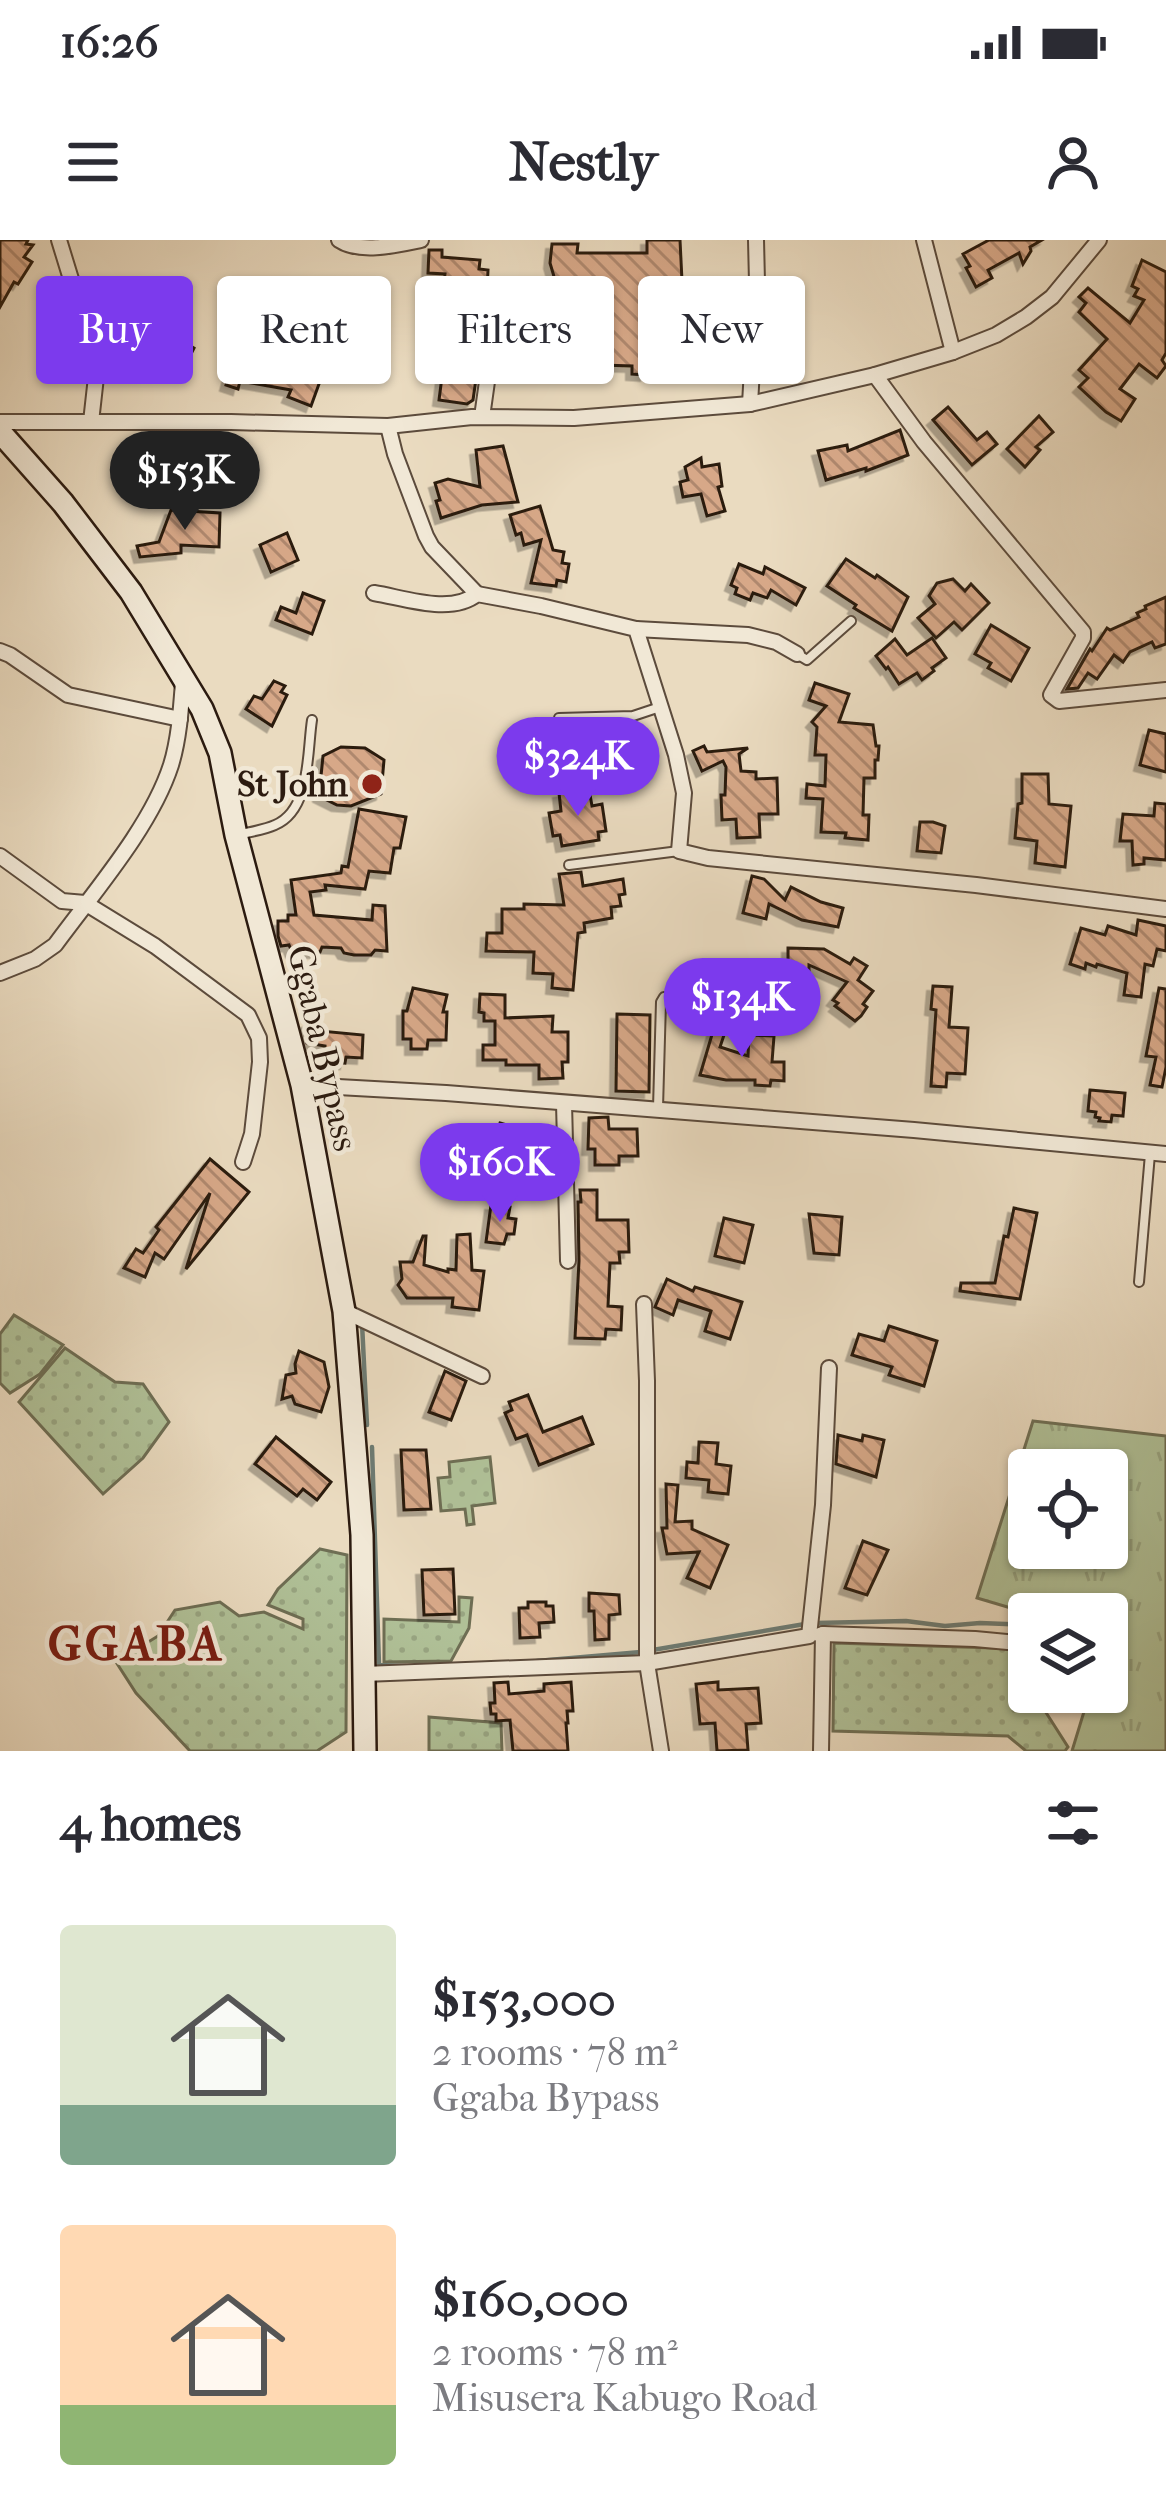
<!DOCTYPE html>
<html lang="en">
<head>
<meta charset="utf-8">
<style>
	:root { --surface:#fff; --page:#f2f2f3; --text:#2b2b33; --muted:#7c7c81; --accent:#7c3aed }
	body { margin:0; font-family:"IM FELL French Canon",serif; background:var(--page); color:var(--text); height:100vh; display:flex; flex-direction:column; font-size:45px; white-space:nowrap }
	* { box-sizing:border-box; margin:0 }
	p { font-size:39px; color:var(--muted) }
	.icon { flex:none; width:66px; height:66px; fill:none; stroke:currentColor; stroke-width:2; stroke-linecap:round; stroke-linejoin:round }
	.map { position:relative; height:1511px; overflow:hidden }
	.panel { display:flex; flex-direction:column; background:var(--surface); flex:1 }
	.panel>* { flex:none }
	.hud { position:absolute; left:36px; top:36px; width:1095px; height:108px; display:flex; gap:24px }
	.tools { position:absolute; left:1008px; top:1209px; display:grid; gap:24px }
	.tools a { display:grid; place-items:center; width:120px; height:120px; border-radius:12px; background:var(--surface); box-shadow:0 3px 9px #0004; font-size:60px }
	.price { position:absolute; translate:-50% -102px; padding:0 27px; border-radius:42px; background:var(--accent); color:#fff; font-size:39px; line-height:78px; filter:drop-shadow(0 3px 6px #0008) }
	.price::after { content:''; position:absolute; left:50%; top:72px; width:36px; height:27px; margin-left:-18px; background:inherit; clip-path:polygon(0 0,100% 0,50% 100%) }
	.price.active { background:#222; color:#fff }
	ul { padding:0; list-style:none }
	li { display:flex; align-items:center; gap:36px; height:300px; padding:0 60px }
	li span { display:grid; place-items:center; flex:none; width:336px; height:240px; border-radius:12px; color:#555 }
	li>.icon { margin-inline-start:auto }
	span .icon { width:144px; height:144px; fill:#fffc; stroke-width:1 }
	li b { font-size:51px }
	h2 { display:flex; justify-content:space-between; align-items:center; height:144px; padding:0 60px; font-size:51px }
	.tag { padding:0 42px; border-radius:12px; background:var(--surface); box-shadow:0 3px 9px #0004; font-size:42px; line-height:108px }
	.tag.active { background:var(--accent); color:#fff }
	.status { display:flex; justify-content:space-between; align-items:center; height:84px; padding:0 60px; background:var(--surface); direction:ltr }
	.status svg { height:33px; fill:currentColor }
	header { display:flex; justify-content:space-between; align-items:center; height:156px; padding:0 60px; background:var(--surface); font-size:54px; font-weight:800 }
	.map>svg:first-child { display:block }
</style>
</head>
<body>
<div class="status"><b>16:26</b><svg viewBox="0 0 49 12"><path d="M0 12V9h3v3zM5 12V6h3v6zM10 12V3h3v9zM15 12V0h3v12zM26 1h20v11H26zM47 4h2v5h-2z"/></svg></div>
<header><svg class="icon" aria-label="menu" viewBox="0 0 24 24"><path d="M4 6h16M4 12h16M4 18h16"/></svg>Nestly<svg class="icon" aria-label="person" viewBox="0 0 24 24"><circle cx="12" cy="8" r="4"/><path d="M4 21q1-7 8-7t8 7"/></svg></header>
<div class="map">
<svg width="1166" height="1511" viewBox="0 0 1166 1511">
	<defs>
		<pattern id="grass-dots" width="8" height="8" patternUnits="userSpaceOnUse" patternTransform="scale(3)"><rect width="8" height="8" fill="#b0c198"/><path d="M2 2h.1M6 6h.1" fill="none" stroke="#98a582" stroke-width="1.8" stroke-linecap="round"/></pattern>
		<pattern id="park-tufts" width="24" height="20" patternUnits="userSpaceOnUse" patternTransform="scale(3)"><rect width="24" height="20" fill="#b0c198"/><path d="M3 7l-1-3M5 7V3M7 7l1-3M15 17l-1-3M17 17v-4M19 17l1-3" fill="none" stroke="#98a582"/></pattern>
		<pattern id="building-back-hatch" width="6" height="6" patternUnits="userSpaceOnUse" patternTransform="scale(3)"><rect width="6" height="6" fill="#d7a888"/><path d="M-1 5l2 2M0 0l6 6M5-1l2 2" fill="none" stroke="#af886e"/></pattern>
		<filter id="shadow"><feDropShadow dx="-5.5" dy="5.5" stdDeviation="0" flood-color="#0004"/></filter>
	</defs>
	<rect width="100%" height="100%" fill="#eadbc0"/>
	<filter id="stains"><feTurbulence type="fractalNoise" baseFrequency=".00167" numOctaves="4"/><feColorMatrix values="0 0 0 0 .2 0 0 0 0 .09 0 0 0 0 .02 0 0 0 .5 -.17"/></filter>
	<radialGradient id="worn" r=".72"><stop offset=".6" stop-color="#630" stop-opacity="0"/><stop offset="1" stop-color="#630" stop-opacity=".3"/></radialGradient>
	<g fill="url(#grass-dots)" stroke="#6e6e54" stroke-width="3">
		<polygon points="14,1075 63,1105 40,1134 10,1153 0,1143 0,1094"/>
		<polygon points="65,1108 115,1142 143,1144 169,1182 143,1218 103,1254 19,1162"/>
		<polygon points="490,1217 495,1263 472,1266 474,1284 467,1285 465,1269 441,1271 438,1238 450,1237 449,1222"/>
		<polygon points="320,1309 347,1315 346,1492 317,1511 190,1511 136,1453 116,1422 158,1396 175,1370 220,1362 239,1376 264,1372 303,1389 303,1379 268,1365 278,1349"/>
		<polygon points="459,1357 472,1358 469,1388 451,1421 384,1422 384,1379 459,1382"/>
		<polygon points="834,1403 1029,1409 1029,1452 1050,1452 1038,1460 1068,1507 1065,1511 1026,1511 1008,1496 833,1491"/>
		<polygon points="429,1477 501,1483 502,1511 429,1511"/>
	</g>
	<path fill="url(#park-tufts)" stroke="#6e6e54" stroke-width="3" fill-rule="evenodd" d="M 1033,1181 L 1166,1196 L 1166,1511 L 1072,1511 L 1090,1452 L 1107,1452 L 1107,1374 L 1031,1374 L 977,1358 ZM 1029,1230 L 1107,1230 L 1107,1308 L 1029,1308 Z"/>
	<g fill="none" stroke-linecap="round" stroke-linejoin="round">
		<g stroke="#6d7b73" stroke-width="4.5">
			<polyline points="362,1083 367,1185"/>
			<polyline points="372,1207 379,1425 406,1426"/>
			<polyline points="816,1383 906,1381 945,1386 980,1383 1029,1385"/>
			<polyline points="537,1421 641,1412 805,1384"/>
		</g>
	</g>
	<g fill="url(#building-back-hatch)" stroke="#2c1b10" stroke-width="3" filter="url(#shadow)">
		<polygon points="0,0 28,0 26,4 33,5 24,17 32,22 18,44 14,42 0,67"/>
		<polygon points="647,0 680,0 682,41 745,38 743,95 707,97 707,134 682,134 681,80 699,80 700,52 674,53 675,88 645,89 645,135 632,134 632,126 601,125 599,60 566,61 572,92 556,95 560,117 532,122 525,86 520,87 514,58 558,50 550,23 552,4 578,4 577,13 647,13"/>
		<polygon points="989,0 1042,0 1030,7 1031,11 1023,24 1019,13 988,30 992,38 976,47 966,28 970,26 963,14"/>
		<polygon points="429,10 442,10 442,17 480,20 479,29 488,30 487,52 479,51 479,78 474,78 474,91 452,90 453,50 444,49 445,34 428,33"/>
		<polygon points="1142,20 1166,32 1166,113 1162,120 1166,126 1157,138 1139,124 1120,149 1135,159 1121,181 1106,172 1079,147 1088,138 1079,130 1107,99 1079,72 1086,63 1079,57 1088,48 1130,83 1144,60 1134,56 1138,49 1132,46"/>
		<polygon points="142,77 194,108 184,128 135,99 140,91 135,89"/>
		<polygon points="317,104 332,108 311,166 288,157 291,150 240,141 238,149 226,145 237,107 248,112 302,122"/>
		<polygon points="458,122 478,125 473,160 467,164 439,160 443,129 456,131"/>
		<polygon points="948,167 977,200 987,192 997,204 972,225 933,180"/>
		<polygon points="1039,176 1053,192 1036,207 1040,210 1025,227 1007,209"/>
		<polygon points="900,190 908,215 866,231 866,228 826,240 818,211 847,205 848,211"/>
		<polygon points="503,206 518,262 482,265 441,278 436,261 440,260 435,243 448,239 480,247 476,210"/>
		<polygon points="701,218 702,227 719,224 722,246 718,247 725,271 707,276 701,254 683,257 680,242 688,240 685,227"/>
		<polygon points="540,266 553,310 564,312 562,323 569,324 566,342 557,340 556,346 531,343 541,300 524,305 521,293 516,295 510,275"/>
		<polygon points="171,270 220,273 219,307 181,305 181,313 140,317 137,306 159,302"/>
		<polygon points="287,293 298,320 271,332 260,305"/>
		<polygon points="846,319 875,338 877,335 908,357 892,391 854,368 856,365 827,346"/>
		<polygon points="739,324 763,334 765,327 805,348 796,365 771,350 767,358 753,353 750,360 735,354 737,348 731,345"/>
		<polygon points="953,339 965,351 971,344 989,363 962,390 954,382 936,398 918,378 935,364 929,356 937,343"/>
		<polygon points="303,353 324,361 312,394 276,380 281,367 296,373"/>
		<polygon points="1166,357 1166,404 1155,408 1152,402 1130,412 1123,422 1114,415 1097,439 1088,433 1078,448 1067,449 1090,409 1092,411 1107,388 1110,390 1139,377 1137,373 1146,369 1145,366"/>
		<polygon points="991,385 1029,408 1011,441 988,428 991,423 975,414"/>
		<polygon points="932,398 946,418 932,428 934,431 922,440 917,433 899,444 888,427 886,429 876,416 895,399 907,415"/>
		<polygon points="274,441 285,446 281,452 287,455 272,486 246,469 254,456 262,459"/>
		<polygon points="815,443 849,454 839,482 873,485 876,506 879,506 878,520 875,520 875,538 864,538 863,575 869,575 868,600 845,598 846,593 821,592 823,559 806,558 807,544 825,546 826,515 815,515 817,487 812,482 826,466 809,460"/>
		<polygon points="595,485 600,515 559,522 558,517 554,517 549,488 568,486 568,490"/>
		<polygon points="1149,490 1166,494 1166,532 1140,525"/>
		<polygon points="704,506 707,512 748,508 739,514 741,531 756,532 756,539 777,538 778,574 759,574 760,597 737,598 736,579 722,580 721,555 725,555 726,527 723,521 702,531 693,511"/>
		<polygon points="341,507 365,508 384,520 381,554 351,566 337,565 319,556 323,516"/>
		<polygon points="1022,534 1048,534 1049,564 1071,566 1065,627 1035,623 1037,601 1015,598 1018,564 1022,563"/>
		<polygon points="589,549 592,566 602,564 606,591 598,592 599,600 562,606 560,595 553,596 549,573 561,571 559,553"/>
		<polygon points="1155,563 1166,564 1166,620 1144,618 1144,624 1133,625 1132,601 1120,601 1123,574 1154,576"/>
		<polygon points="359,569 406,577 400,608 394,608 390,633 369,631 365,649 325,645 326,650 310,652 314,675 372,680 373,665 385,666 387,711 375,710 371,715 354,715 344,713 341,708 322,707 320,712 292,712 289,705 281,706 278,696 278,681 288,681 288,675 296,675 291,640 341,633 342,626 348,627"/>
		<polygon points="920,582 933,582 945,586 941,613 917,611"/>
		<polygon points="581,632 583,646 623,639 625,654 619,655 621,666 611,667 612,678 584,683 585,692 578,693 573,750 552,748 553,734 533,733 534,712 486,711 487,693 502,693 502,669 524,669 524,664 564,665 559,634"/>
		<polygon points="752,636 764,639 785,660 791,647 821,662 843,668 838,687 802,680 769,664 766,679 743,673"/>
		<polygon points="1138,680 1166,686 1166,711 1157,709 1153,726 1145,724 1141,757 1124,755 1127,733 1097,724 1096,727 1086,723 1085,729 1070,724 1081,688 1105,695 1108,686 1136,695"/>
		<polygon points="788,708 824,709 850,724 854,718 867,726 858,740 873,751 863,764 867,767 861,776 855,781 835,766 838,763 833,760 847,742 809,725 809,734 788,733"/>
		<polygon points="933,746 952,747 949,787 968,788 965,834 947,833 946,847 931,846 936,770 931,769"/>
		<polygon points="413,748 447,755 443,772 447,772 446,800 428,800 427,809 411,809 411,799 403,799 403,771 407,771"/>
		<polygon points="1159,748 1166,749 1166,827 1162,847 1150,845 1156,817 1146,816"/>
		<polygon points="480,754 505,755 505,778 553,776 552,792 568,792 568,822 562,822 563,838 539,839 539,825 506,825 506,820 483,820 483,805 495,805 495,781 484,781 484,773 479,772"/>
		<polygon points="617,774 650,775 649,852 616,851"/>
		<polygon points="716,781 728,783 720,807 748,816 749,795 774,796 772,822 784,822 784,841 771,840 770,846 755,845 755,840 726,840 700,835"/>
		<polygon points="307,783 321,785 320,791 363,795 362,818 346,817 345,823 324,821 325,806 307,803"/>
		<polygon points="1090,850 1125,853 1123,876 1112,875 1111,882 1099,881 1100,878 1095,877 1096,872 1088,871"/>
		<polygon points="608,877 609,889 637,889 638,916 619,916 619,925 595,925 595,909 588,909 589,878"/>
		<polygon points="500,883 523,890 509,932 487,924 484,932 471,927 476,911 489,916"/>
		<polygon points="210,919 249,952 186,1029 210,953 164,1019 155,1013 145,1037 124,1028 136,1009 143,1013 159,990 156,987"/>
		<polygon points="580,950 597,950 597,980 628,980 629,1012 619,1012 620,1023 610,1023 608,1066 622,1067 621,1090 606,1089 605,1099 575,1098 579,1021 578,962 581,962"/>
		<polygon points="491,965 510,967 508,978 516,979 514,994 507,994 504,1004 486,1002"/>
		<polygon points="1014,968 1037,973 1020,1059 960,1051 961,1043 995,1043 1004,996 1008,997"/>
		<polygon points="809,974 842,977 839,1015 814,1013"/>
		<polygon points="724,978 753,985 744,1023 715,1016"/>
		<polygon points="470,994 472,1030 484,1031 479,1070 452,1067 453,1058 407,1058 398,1045 402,1039 400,1022 413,1022 423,996 426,996 424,1025 448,1032 448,1029 456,1030 457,995"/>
		<polygon points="667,1039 693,1051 695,1047 742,1062 730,1099 705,1091 711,1071 678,1060 673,1075 655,1067"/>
		<polygon points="889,1086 937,1101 924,1146 889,1135 892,1127 852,1115 859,1094 884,1101"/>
		<polygon points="299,1111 324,1122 329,1147 321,1172 295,1164 292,1156 282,1159 286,1135 296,1133 295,1124"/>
		<polygon points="445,1131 466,1141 451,1180 429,1172"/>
		<polygon points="528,1155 543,1192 582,1177 593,1204 539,1225 527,1195 516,1199 505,1173 512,1170 509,1162"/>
		<polygon points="838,1195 862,1201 863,1195 884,1200 876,1237 836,1224"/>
		<polygon points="276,1197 331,1242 317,1260 303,1249 297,1256 255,1224"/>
		<polygon points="699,1202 718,1203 716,1224 731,1226 728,1254 708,1252 709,1240 686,1238 687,1222 698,1223"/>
		<polygon points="401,1210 426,1210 431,1269 404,1270"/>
		<polygon points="666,1244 678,1245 675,1282 692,1281 692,1289 728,1305 710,1348 687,1338 699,1312 667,1314 662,1288 667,1288"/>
		<polygon points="863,1301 888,1310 867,1355 845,1348"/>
		<polygon points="453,1329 455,1374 424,1375 422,1330"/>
		<polygon points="589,1353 619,1355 620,1374 609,1375 609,1399 595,1400 594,1371 589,1371"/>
		<polygon points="528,1362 546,1362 546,1366 553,1366 554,1382 539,1383 540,1397 520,1398 519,1368 528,1368"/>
		<polygon points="508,1442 509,1454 544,1451 544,1444 571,1442 573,1471 567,1471 568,1483 566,1483 568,1511 513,1511 510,1480 496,1481 496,1474 491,1474 490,1463 495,1463 494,1443"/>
		<polygon points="718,1442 718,1450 758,1448 761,1483 746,1484 748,1510 717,1511 715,1483 700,1484 696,1444"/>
	</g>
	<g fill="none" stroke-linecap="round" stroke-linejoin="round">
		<g stroke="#5c4b3c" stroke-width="12">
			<g id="lane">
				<polyline points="797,414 807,420 851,381"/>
				<polyline points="559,478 633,476 660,467"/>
				<path d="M 237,595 C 249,592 264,590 275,585 C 311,570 307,512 312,480"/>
				<polyline points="569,625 679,611"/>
				<polyline points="658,868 661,762 664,757 718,773 764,779 773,766 776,734"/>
				<polyline points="1139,1042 1150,914"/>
			</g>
		</g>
		<g stroke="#5c4b3c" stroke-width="18">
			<g id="street">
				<polyline points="59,0 93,111 96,137 91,182"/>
				<path d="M 339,0 C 360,14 397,5 421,0"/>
				<polyline points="924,0 953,112"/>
				<polyline points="875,135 924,202 1083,392 1083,398 1051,455 1059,461 1166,450"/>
				<polyline points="750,164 757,42 756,0"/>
				<polyline points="482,177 500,49"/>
				<polyline points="0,182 231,182 388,186 472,177 574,178 750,164 875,135 953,112 996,95 1026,77 1052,57 1099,0"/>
				<polyline points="388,186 395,214 426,296 432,307 477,354"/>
				<path d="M 374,353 C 405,358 451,375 477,354 L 541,366 L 636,389 L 676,515 L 684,553 L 679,611 L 708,618 L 976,645 L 1166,669"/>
				<polyline points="636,389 748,395 776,402 797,414"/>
				<polyline points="0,411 10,415 68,455 180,479"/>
				<polyline points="0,616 62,661 85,663 155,706 248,775 259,798 260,822 252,894 243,922"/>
				<path d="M 0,733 L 35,719 L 55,705 C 93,653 151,587 171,525 C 179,499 181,469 183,442"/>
				<polyline points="302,845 446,853 914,890 1166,914"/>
				<polyline points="564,863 568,1021"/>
				<polyline points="644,1064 647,1141 647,1423 809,1396 823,1265 829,1128"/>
				<polyline points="344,1071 482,1136"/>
				<polyline points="823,1394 975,1399 1029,1404"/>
				<polyline points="820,1395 823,1394 821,1511"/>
				<polyline points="1107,1407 1116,1406"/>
				<polyline points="364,1434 647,1423 661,1511"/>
			</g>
		</g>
		<g stroke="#2c1b10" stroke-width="26">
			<polyline id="secondary" points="0,192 63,263 131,352 202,469 220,513 236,595 302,845 344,1071 362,1295 365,1511"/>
		</g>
		<use href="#lane" stroke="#f1e8d6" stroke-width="8"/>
		<use href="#street" stroke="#f1e8d6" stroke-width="14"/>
		<use href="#secondary" stroke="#f1e8d6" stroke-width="21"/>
	</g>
	<circle fill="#8f2418" stroke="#f1e8d6" stroke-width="4.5" cx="372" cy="544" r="12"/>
	<g text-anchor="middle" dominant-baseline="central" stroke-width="9" stroke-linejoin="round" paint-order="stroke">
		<g font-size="36" font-weight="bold" fill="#2c1b10" stroke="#f1e8d6" text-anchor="end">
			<text x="348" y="544">St John</text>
		</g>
		<g font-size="36" fill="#2c1b10" stroke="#f1e8d6">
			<text transform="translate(323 808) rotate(77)">Ggaba Bypass</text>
		</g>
		<g font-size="48" font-weight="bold" letter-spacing="3" fill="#7a1f14" stroke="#f1e8d6">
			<text x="136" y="1404">GGABA</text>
		</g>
	</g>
	<rect width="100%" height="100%" filter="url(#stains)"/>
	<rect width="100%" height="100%" fill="url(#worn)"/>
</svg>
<div class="tools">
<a><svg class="icon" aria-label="locate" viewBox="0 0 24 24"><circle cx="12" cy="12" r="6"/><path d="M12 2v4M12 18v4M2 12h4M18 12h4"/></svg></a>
<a><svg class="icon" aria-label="layers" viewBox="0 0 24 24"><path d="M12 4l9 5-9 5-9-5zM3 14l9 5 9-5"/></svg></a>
</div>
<b class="price active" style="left:185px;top:293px">$153K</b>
<b class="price" style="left:578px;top:579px">$324K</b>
<b class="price" style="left:742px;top:820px">$134K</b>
<b class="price" style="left:500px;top:985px">$160K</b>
<div class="hud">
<a class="tag active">Buy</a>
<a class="tag">Rent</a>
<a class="tag">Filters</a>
<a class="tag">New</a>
</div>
</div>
<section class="panel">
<h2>4 homes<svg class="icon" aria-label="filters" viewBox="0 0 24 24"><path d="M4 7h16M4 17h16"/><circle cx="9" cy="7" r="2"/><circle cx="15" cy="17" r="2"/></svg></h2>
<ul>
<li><span style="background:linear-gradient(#dfe7d0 75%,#7fa58c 0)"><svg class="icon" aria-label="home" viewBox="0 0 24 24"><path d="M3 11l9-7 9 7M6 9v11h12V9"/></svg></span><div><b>$153,000</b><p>2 rooms · 78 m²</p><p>Ggaba Bypass</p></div></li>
<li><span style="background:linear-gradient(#ffd9b3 75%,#8fb573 0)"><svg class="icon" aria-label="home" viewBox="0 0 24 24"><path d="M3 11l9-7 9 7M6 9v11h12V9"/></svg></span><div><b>$160,000</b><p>2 rooms · 78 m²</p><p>Misusera Kabugo Road</p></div></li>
</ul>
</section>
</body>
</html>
